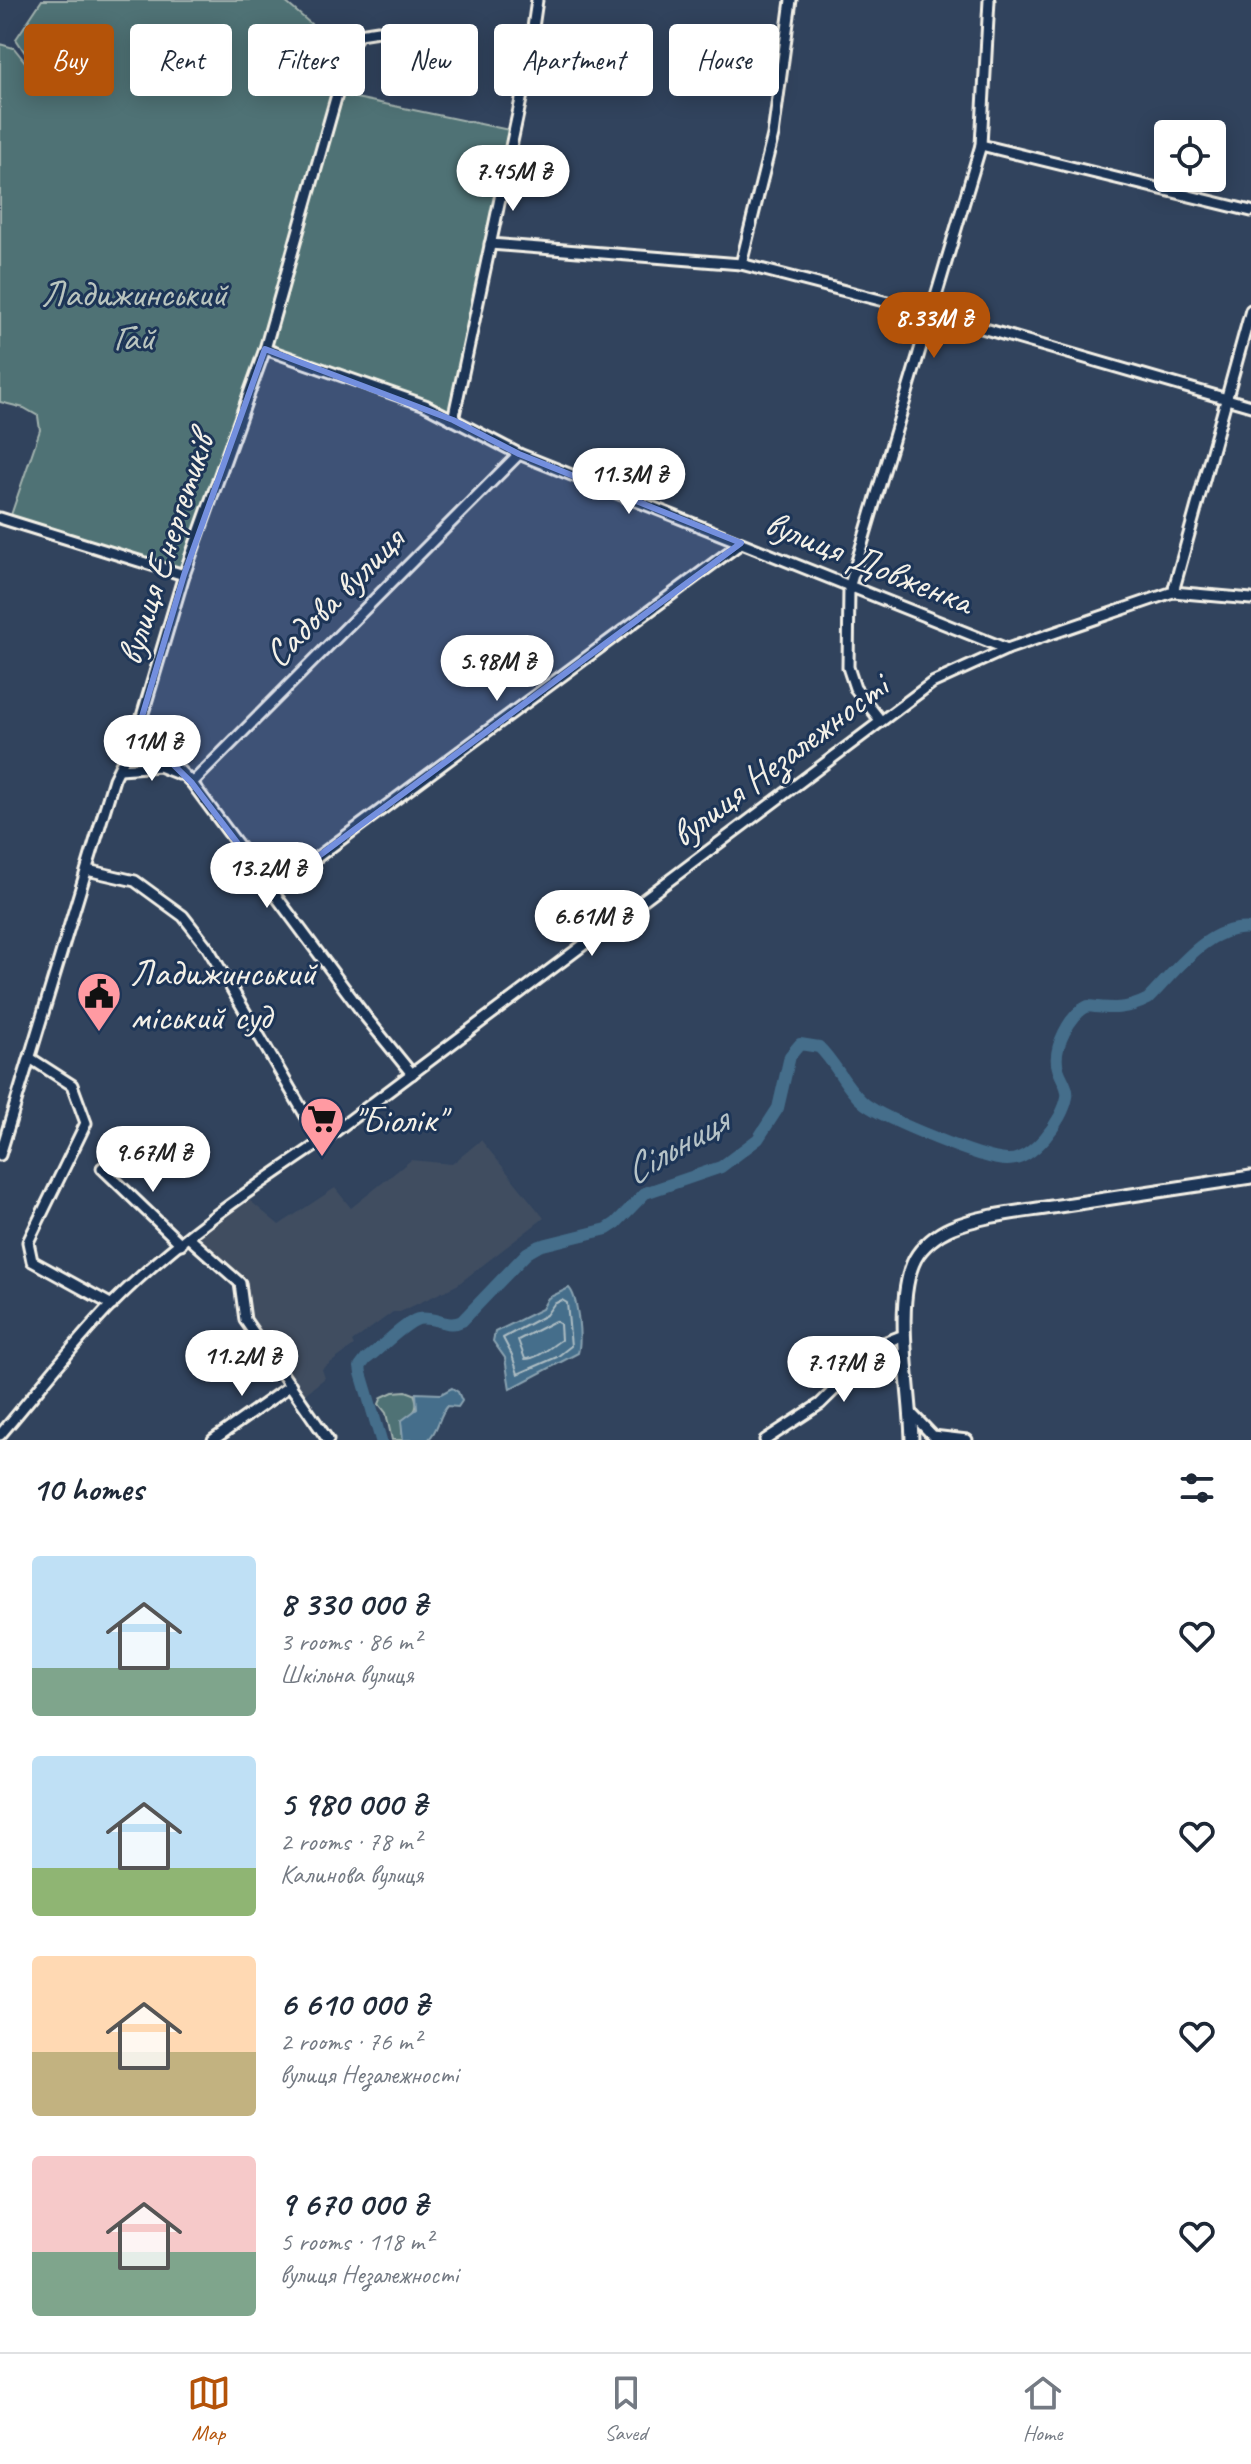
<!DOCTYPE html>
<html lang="en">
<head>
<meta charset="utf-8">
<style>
	:root { --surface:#fff; --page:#f2f2f3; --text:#1f2937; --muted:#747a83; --line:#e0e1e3; --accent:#b45309 }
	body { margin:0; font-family:Caveat,sans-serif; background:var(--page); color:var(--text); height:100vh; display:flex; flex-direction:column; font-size:30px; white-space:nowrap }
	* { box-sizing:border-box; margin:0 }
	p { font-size:26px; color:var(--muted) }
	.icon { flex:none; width:44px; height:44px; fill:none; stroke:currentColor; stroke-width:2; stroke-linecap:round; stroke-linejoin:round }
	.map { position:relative; height:1440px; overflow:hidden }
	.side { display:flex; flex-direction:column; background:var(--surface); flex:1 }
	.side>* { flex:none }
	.guide { position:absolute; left:24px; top:24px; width:800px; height:72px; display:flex; gap:16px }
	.buttons { position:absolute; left:1154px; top:120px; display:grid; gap:16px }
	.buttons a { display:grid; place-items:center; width:72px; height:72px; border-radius:8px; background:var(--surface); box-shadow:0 4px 20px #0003; font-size:40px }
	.price { position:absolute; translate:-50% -68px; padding:0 18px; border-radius:28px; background:#fff; color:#222; font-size:26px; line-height:52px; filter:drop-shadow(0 2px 4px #0008) }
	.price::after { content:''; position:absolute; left:50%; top:48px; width:24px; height:18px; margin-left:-12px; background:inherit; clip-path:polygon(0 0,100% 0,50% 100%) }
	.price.on { background:var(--accent); color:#fff }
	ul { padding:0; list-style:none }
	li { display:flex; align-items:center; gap:24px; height:200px; padding:0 32px }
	li span { display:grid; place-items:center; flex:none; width:224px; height:160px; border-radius:8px; color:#555 }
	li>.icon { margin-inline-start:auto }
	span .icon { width:96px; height:96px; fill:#fffc; stroke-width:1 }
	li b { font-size:34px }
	h2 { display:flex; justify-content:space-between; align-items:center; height:96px; padding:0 32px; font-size:34px }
	.tag { padding:0 28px; border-radius:8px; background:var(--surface); box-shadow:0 4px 20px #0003; font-size:28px; line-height:72px }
	.tag.on { background:var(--accent); color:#fff }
	.dock { display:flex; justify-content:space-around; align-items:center; height:112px; border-top:2px solid var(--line); background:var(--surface); font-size:22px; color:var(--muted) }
	.dock a { display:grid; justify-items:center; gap:4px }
	.dock .on { color:var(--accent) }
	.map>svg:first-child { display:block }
</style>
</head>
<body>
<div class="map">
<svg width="1251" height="1440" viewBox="0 0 1251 1440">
	<rect width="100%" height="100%" fill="#31435d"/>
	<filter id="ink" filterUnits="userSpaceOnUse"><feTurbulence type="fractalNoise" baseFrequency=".0125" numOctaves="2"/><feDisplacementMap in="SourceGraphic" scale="16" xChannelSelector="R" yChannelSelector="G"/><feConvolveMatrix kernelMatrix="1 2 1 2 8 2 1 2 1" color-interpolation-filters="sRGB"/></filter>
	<g filter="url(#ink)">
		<polygon fill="#3f4d61" points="481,1140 544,1218 457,1285 400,1312 393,1312 352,1342 354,1346 322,1369 325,1378 300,1398 245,1320 240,1283 188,1237 242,1194 279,1225 335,1188 351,1208 411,1160 452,1164"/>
		<g fill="#4f7274" stroke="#a2b2ae" stroke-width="2">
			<polygon points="42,0 283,0 318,30 302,76 337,94 514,131 453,420 265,349 184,575 9,521 40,430 38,416 24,408 0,402 0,44 14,48 30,68 69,66 33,65 16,39"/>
			<path d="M 406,1391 L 414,1394 C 421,1409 412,1414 402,1426 L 403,1440 L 392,1440 L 386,1413 L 379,1404 L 382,1397 L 393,1392 Z"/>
		</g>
		<g fill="#446e8b" stroke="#8aa2b0" stroke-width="2">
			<path d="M 569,1288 C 578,1297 582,1339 578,1353 L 510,1389 L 505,1358 L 493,1341 L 495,1332 L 542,1309 L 548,1298 Z"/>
			<path d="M 452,1388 L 458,1392 L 462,1401 L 458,1407 L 447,1406 C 438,1417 439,1430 428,1440 L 403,1440 L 401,1421 L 417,1409 L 416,1393 L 441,1394 Z"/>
		</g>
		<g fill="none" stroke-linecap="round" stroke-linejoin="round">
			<g stroke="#aebdc3" stroke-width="2">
				<polygon points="562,1300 567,1303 571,1346 557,1357 518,1374 512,1355 503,1338 546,1315 554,1304"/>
				<path d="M 555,1321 L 560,1324 L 561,1340 C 550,1347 538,1359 525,1359 L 518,1340 Z"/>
			</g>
			<path stroke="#446e8b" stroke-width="12" d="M 381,1440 L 361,1373 L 360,1367 L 366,1359 C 380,1349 403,1324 418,1319 C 434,1315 447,1329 462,1321 L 527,1253 L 539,1246 L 607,1229 L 616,1223 L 645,1193 L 721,1167 L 758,1139 L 778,1108 L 790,1056 L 800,1044 L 819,1047 C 836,1063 846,1089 865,1104 C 885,1119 983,1160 1007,1160 C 1033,1161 1063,1120 1067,1097 C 1069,1087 1060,1077 1058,1068 C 1052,1049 1070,1014 1088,1006 C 1111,1009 1127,1010 1148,999 C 1175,972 1209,923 1251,929"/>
			<g stroke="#f4f1e8" stroke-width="15">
				<g id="minor">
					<polyline points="981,145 1251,211"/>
					<polyline points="490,244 741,264 930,313 1251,406"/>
					<polyline points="741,264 773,135 791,0"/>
					<polyline points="265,349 425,405 519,454 1007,649"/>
					<polyline points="453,420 526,76 537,0"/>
					<polyline points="0,518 184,575"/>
					<polyline points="1173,592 1251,310"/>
					<polyline points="880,720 855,688 848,667 849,588 981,145 989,0"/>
					<polyline points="138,730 192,783 365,1016 412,1074"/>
					<polyline points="120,769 159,766 179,774"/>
					<polyline points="192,783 519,454"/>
					<polyline points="87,870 135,881 183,916 208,948 321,1142"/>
					<polyline points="273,890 741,543"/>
					<polyline points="30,1058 72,1085 86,1123 28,1242 32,1261 112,1305"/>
					<polyline points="0,1155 114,779 138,730 184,575 265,349 351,45 359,34 378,31 434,44"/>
					<polyline points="102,1168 181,1244"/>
					<polyline points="188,1237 240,1283 245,1320 328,1440"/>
					<polyline points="912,1414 933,1436 967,1440"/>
					<path d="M 0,1435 C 37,1392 72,1345 112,1304 C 174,1241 248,1191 321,1142 L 932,683 L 1007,649 L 1173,592 L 1251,599"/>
					<polyline points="213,1440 291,1385"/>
					<polyline points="765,1440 820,1404 881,1344 904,1335"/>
				</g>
			</g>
			<g stroke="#f4f1e8" stroke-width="17">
				<path id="tertiary" d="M 912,1440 C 911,1390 893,1302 915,1259 C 922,1246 937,1234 951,1228 C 982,1215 1020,1212 1052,1207 C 1119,1197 1185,1187 1251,1177"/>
			</g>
			<use href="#minor" stroke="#1d3557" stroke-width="9"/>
			<use href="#tertiary" stroke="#1d3557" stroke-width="11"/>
		</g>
	</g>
	<path fill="#738fde" fill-opacity="0.2" stroke="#738fde" stroke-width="6" stroke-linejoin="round" d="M 265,349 L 453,420 L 519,454 L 741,543 L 273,890 L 192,783 L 138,730 L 184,575 Z"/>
	<defs>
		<g id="civic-pin" transform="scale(2.3)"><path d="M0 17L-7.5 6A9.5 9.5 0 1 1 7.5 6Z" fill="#ff9aa2" stroke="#1d3557"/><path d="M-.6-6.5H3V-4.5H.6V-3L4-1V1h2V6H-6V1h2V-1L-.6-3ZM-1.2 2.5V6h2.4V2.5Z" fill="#111"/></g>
		<g id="supermarket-pin" transform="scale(2.3)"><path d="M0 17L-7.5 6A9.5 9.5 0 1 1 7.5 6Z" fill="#ff9aa2" stroke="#1d3557"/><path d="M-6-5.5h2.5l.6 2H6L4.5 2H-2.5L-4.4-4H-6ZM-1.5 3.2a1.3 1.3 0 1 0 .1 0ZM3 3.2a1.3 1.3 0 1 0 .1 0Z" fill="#111"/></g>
	</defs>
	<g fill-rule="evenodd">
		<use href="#civic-pin" x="99" y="994"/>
		<use href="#supermarket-pin" x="322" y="1119"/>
	</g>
	<g text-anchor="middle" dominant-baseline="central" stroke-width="6" stroke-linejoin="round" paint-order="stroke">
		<g font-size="38" fill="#bac5bf" stroke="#1d3557">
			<text x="134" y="293">Ладижинський<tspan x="134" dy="44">Гай</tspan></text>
		</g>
		<g font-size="38" fill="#f4f1e8" stroke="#1d3557">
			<text transform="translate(165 549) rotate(-72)">вулиця Енергетиків</text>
			<text transform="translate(869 562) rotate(22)">вулиця Довженка</text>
			<text transform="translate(334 597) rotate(-45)">Садова вулиця</text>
			<text transform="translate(779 760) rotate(-37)">вулиця Незалежності</text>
		</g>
		<g font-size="38" fill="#f4f1e8" stroke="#1d3557" text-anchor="start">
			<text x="130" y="972">Ладижинський<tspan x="130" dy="44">міський суд</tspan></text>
			<text x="353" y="1119">"Біолік"</text>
		</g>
		<g font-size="40" font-style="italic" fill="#b6c3c7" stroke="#1d3557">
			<text transform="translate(675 1146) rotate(-30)">Сільниця</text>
		</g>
	</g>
</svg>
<div class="buttons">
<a><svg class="icon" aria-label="locate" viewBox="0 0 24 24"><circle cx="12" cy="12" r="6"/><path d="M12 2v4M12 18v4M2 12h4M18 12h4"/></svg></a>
</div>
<b class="price" style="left:513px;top:213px">7.45M ₴</b>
<b class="price on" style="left:934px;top:360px">8.33M ₴</b>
<b class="price" style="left:629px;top:516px">11.3M ₴</b>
<b class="price" style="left:497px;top:703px">5.98M ₴</b>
<b class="price" style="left:152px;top:783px">11M ₴</b>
<b class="price" style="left:267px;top:910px">13.2M ₴</b>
<b class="price" style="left:592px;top:958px">6.61M ₴</b>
<b class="price" style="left:153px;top:1194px">9.67M ₴</b>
<b class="price" style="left:242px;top:1398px">11.2M ₴</b>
<b class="price" style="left:844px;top:1404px">7.17M ₴</b>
<div class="guide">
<a class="tag on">Buy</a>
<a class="tag">Rent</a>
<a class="tag">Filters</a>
<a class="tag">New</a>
<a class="tag">Apartment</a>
<a class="tag">House</a>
</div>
</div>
<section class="side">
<h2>10 homes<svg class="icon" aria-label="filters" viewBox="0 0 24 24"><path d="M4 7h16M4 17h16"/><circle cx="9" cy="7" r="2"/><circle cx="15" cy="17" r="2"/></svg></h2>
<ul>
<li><span style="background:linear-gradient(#bfe0f5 70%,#7fa58c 0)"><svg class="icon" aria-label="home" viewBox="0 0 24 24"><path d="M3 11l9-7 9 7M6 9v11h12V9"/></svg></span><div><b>8 330 000 ₴</b><p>3 rooms · 86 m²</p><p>Шкільна вулиця</p></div><svg class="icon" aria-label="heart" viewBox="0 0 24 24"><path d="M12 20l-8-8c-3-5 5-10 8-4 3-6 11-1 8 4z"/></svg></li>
<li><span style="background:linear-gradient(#bfe0f5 70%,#8fb573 0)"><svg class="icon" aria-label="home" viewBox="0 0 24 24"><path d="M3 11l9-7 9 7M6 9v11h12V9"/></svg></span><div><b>5 980 000 ₴</b><p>2 rooms · 78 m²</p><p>Калинова вулиця</p></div><svg class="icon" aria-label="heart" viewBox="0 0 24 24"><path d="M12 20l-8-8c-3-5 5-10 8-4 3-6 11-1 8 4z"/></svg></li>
<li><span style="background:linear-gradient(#ffd9b3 60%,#c2b280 0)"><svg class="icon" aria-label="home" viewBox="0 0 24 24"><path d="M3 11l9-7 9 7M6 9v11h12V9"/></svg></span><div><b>6 610 000 ₴</b><p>2 rooms · 76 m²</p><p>вулиця Незалежності</p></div><svg class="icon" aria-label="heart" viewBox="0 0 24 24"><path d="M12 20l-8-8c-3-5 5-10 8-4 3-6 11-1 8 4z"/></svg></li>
<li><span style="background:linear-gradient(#f6c9c9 60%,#7fa58c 0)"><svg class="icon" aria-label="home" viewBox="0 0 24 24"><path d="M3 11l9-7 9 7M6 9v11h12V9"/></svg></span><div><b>9 670 000 ₴</b><p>5 rooms · 118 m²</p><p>вулиця Незалежності</p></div><svg class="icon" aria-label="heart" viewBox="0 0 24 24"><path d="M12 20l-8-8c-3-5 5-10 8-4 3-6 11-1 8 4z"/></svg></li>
</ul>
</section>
<nav class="dock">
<a class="on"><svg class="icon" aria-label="map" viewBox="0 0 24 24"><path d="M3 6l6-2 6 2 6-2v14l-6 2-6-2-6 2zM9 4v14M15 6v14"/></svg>Map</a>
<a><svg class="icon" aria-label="saved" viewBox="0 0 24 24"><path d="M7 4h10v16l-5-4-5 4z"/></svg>Saved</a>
<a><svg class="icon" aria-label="home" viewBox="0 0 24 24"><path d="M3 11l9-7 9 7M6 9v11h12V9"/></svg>Home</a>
</nav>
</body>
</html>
